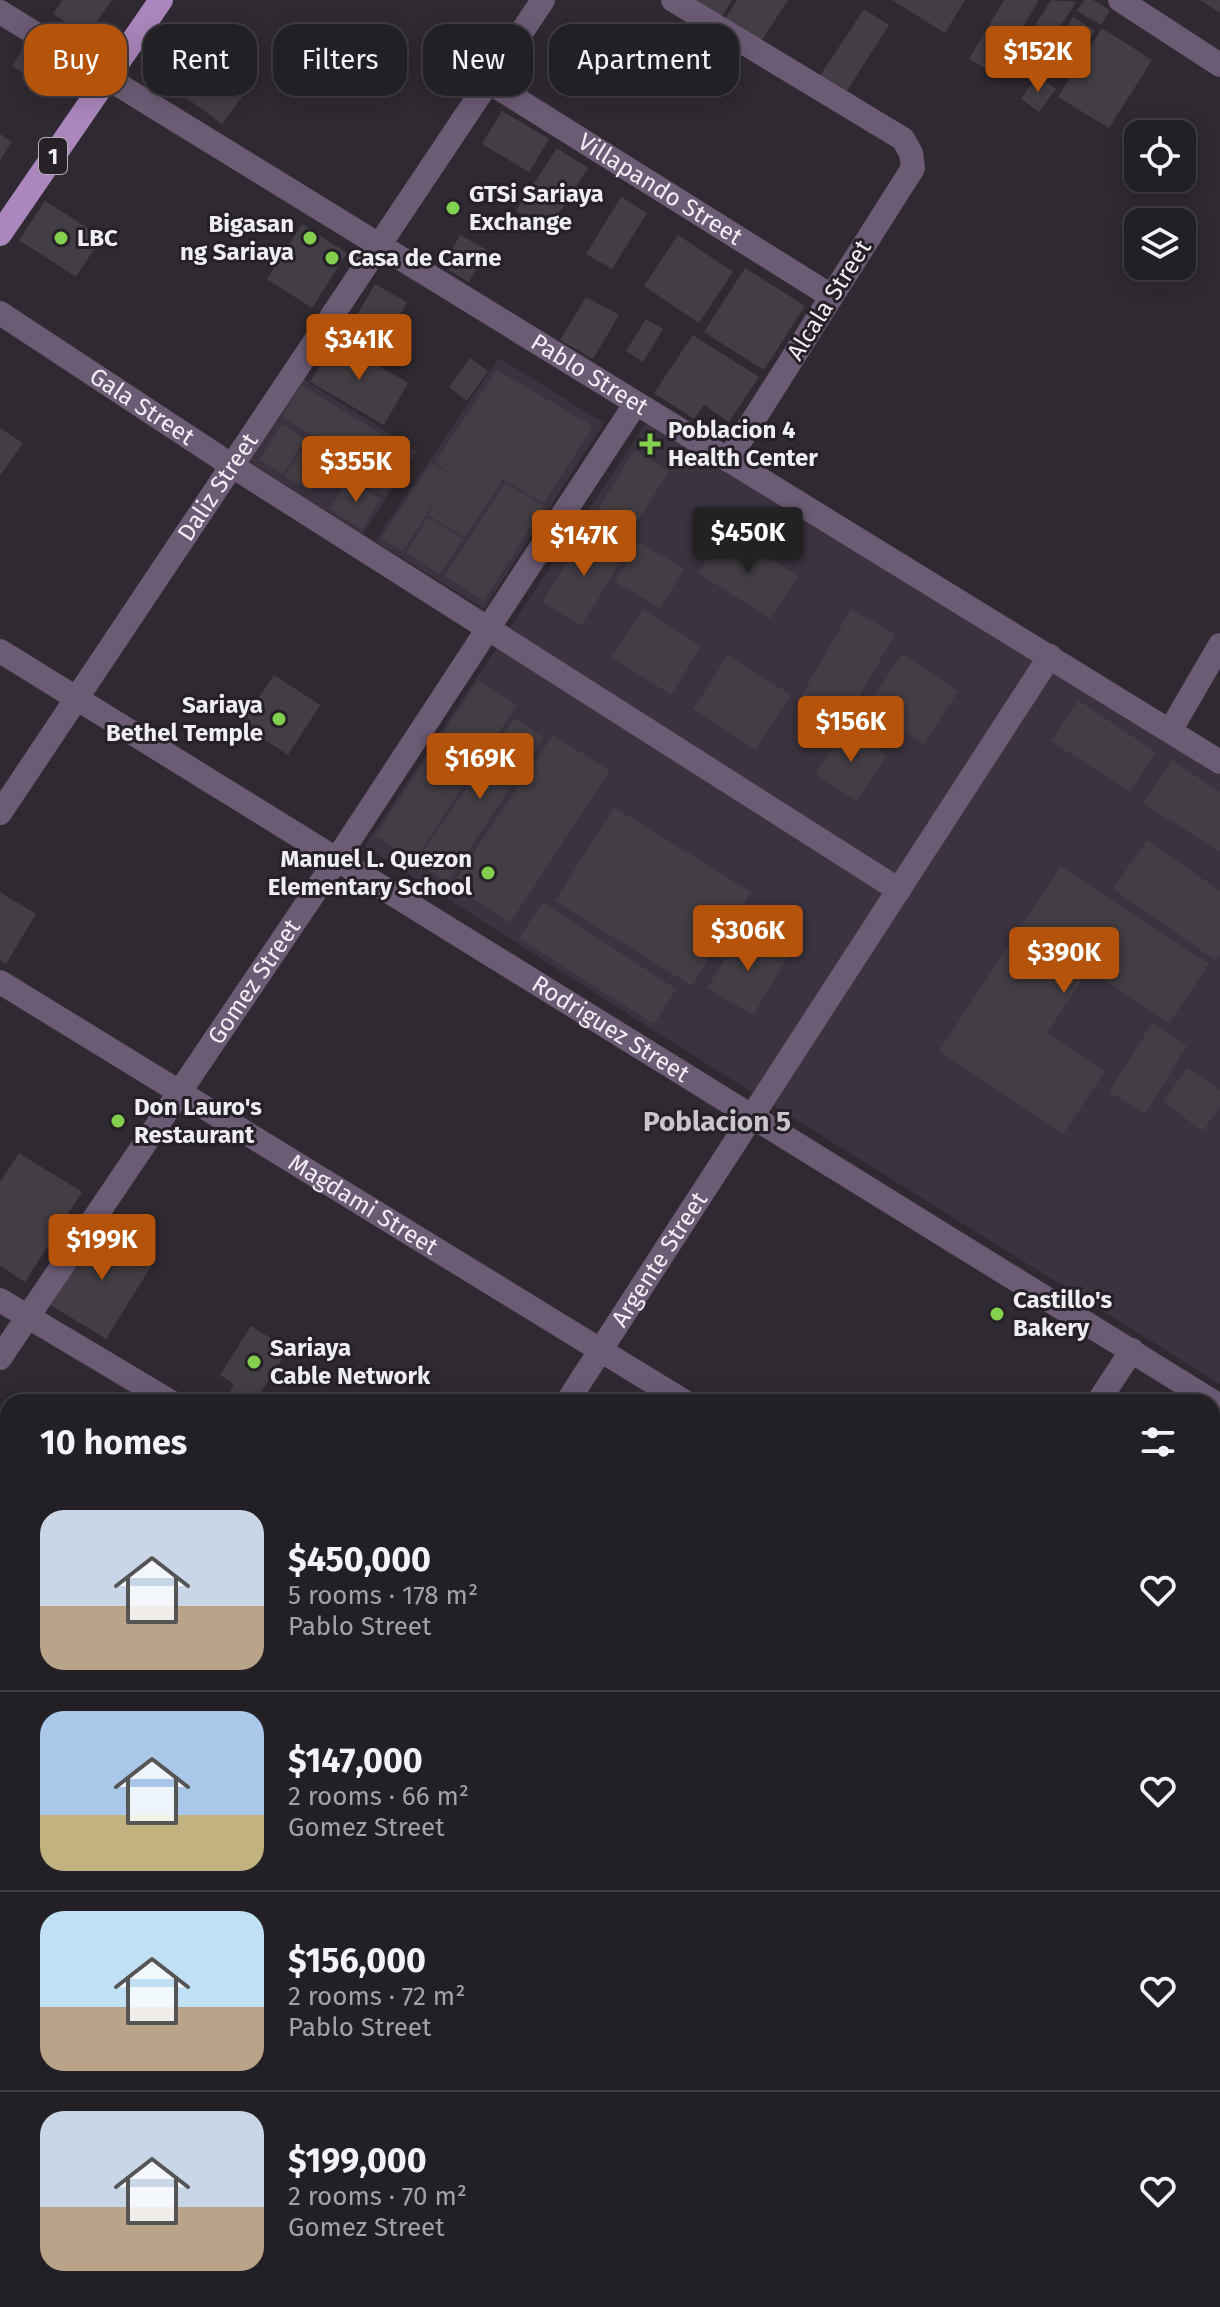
<!DOCTYPE html>
<html lang="en">
<head>
<meta charset="utf-8">
<style>
	:root { --surface:#232025; --page:#2b282d; --text:#f1f3f6; --muted:#a3a3a7; --line:#403e42; --accent:#b45309 }
	body { margin:0; font-family:"Fira Sans",sans-serif; background:var(--page); color:var(--text); height:100vh; display:flex; flex-direction:column; font-size:30px; white-space:nowrap }
	* { box-sizing:border-box; margin:0 }
	p { font-size:26px; color:var(--muted) }
	.icon { flex:none; width:44px; height:44px; fill:none; stroke:currentColor; stroke-width:2; stroke-linecap:round; stroke-linejoin:round }
	.map { position:relative; flex:1; overflow:hidden }
	.details { position:absolute; left:0px; top:1394px; width:1220px; height:914px; display:flex; flex-direction:column; background:var(--surface); border-radius:24px 24px 0 0; box-shadow:0 4px 20px #0003,0 0 0 2px var(--line) }
	.details>* { flex:none }
	.hud { position:absolute; left:24px; top:24px; width:800px; height:72px; display:flex; gap:16px }
	.controls { position:absolute; left:1124px; top:120px; display:grid; gap:16px }
	.controls a { display:grid; place-items:center; width:72px; height:72px; border-radius:16px; background:var(--surface); box-shadow:0 4px 20px #0003,0 0 0 2px var(--line); font-size:40px }
	.price { position:absolute; translate:-50% -68px; padding:0 18px; border-radius:8px; background:var(--accent); color:#fff; font-size:26px; line-height:52px; filter:drop-shadow(0 2px 4px #0008) }
	.price::after { content:''; position:absolute; left:50%; top:48px; width:24px; height:18px; margin-left:-12px; background:inherit; clip-path:polygon(0 0,100% 0,50% 100%) }
	.price.current { background:#222; color:#fff }
	ul { padding:0; list-style:none }
	li { display:flex; align-items:center; gap:24px; height:200px; padding:0 40px }
	li+li { border-top:2px solid var(--line) }
	li span { display:grid; place-items:center; flex:none; width:224px; height:160px; border-radius:24px; color:#555 }
	li>.icon { margin-inline-start:auto }
	span .icon { width:96px; height:96px; fill:#fffc; stroke-width:1 }
	li b { font-size:34px }
	h2 { display:flex; justify-content:space-between; align-items:center; height:96px; padding:0 40px; font-size:34px }
	.chip { padding:0 28px; border-radius:24px; background:var(--surface); box-shadow:0 4px 20px #0003,0 0 0 2px var(--line); font-size:28px; line-height:72px }
	.chip.current { background:var(--accent); color:#fff }
	.map>svg:first-child { display:block }
</style>
</head>
<body>
<div class="map">
<svg width="1220" height="2307" viewBox="0 0 1220 2307">
	<rect width="100%" height="100%" fill="#2f2a31"/>
	<g fill="#3b333f">
		<polygon points="499,358 604,423 484,609 375,541"/>
		<polygon points="300,377 417,451 363,534 247,460"/>
		<polygon points="646,423 1220,775 1220,1384 659,1034 365,846"/>
	</g>
	<g fill="#433e45">
		<polygon points="62,0 112,0 91,30 79,31 53,14"/>
		<polygon points="697,0 732,0 722,16"/>
		<polygon points="737,0 788,0 760,43 724,20"/>
		<polygon points="892,0 965,0 945,33"/>
		<polygon points="1004,0 1039,0 995,74 969,59"/>
		<polygon points="1051,0 1076,2 1046,49 1027,38"/>
		<polygon points="1084,0 1093,0 1110,10 1101,25 1077,11"/>
		<polygon points="1200,0 1220,0 1220,13"/>
		<polygon points="864,9 889,25 843,97 817,80"/>
		<polygon points="1073,17 1095,31 1063,78 1042,64"/>
		<polygon points="1102,28 1152,60 1109,128 1058,97"/>
		<polygon points="177,45 244,94 222,124 155,75"/>
		<polygon points="23,49 65,75 54,92 12,66"/>
		<polygon points="1037,76 1056,89 1039,112 1021,99"/>
		<polygon points="502,111 549,139 529,172 482,144"/>
		<polygon points="0,134 12,142 0,160"/>
		<polygon points="557,148 588,168 548,231 516,211"/>
		<polygon points="621,197 647,213 612,269 586,254"/>
		<polygon points="45,201 102,237 76,277 19,240"/>
		<polygon points="302,224 347,253 312,308 267,279"/>
		<polygon points="460,235 487,250 469,282 443,267"/>
		<polygon points="678,235 733,272 699,323 644,286"/>
		<polygon points="745,268 805,306 764,370 704,332"/>
		<polygon points="375,284 407,302 382,345 350,327"/>
		<polygon points="586,297 619,315 593,359 560,340"/>
		<polygon points="646,319 663,329 643,362 626,351"/>
		<polygon points="693,335 759,377 729,422 704,405 694,419 654,393"/>
		<polygon points="335,340 408,383 384,425 310,382"/>
		<polygon points="470,358 488,371 467,401 449,387"/>
		<polygon points="497,370 593,426 544,503 503,479 465,537 428,515 442,490 403,551 381,538 431,463 452,476 435,462"/>
		<polygon points="301,385 411,452 385,496 330,462 310,492 285,476 309,441 334,457 338,451 282,417"/>
		<polygon points="282,424 306,439 283,474 259,460"/>
		<polygon points="0,428 23,443 0,476"/>
		<polygon points="635,450 669,471 629,535 595,514"/>
		<polygon points="349,479 381,499 362,529 330,509"/>
		<polygon points="505,483 544,506 484,601 444,576"/>
		<polygon points="428,517 463,539 440,574 406,553"/>
		<polygon points="588,530 626,553 581,626 542,602"/>
		<polygon points="726,531 798,576 771,619 698,573"/>
		<polygon points="639,542 684,569 660,608 615,582"/>
		<polygon points="643,609 701,646 671,695 612,657"/>
		<polygon points="851,609 895,634 843,725 799,700"/>
		<polygon points="902,654 958,691 924,744 867,707"/>
		<polygon points="728,655 791,695 755,750 693,709"/>
		<polygon points="274,675 320,705 288,755 241,724"/>
		<polygon points="478,680 517,705 414,861 375,836"/>
		<polygon points="1078,700 1156,752 1130,792 1051,741"/>
		<polygon points="514,718 544,737 447,883 416,862"/>
		<polygon points="845,728 887,755 857,801 815,774"/>
		<polygon points="553,735 610,771 510,923 452,885"/>
		<polygon points="1172,760 1220,792 1220,852 1143,803"/>
		<polygon points="614,807 751,892 692,986 555,901"/>
		<polygon points="1147,840 1220,891 1220,953 1215,960 1113,889"/>
		<polygon points="1061,866 1209,964 1169,1023 1089,970 1047,1033 1105,1071 1063,1134 939,1051"/>
		<polygon points="0,892 36,914 6,964 0,960"/>
		<polygon points="543,902 676,989 654,1024 519,938"/>
		<polygon points="743,930 788,957 753,1015 707,988"/>
		<polygon points="1152,1023 1187,1046 1145,1114 1109,1092"/>
		<polygon points="1187,1068 1220,1090 1220,1107 1203,1131 1163,1102"/>
		<polygon points="19,1153 82,1192 25,1282 0,1266 0,1182"/>
		<polygon points="98,1225 155,1260 106,1339 49,1304"/>
		<polygon points="251,1326 288,1349 255,1402 235,1402 227,1397 234,1384 220,1375"/>
	</g>
	<g fill="none" stroke-linecap="round" stroke-linejoin="round">
		<g stroke="#6c5b75" stroke-width="24">
			<polyline points="673,0 903,139 911,153 913,168 728,460"/>
			<polyline points="1120,0 1220,65"/>
			<path id="s1" d="M 0,12 L 1220,762"/>
			<path id="s2" d="M 489,82 L 831,296"/>
			<path id="s3" d="M 0,313 L 234,467 L 899,890"/>
			<path id="s4" d="M 0,651 L 1220,1406"/>
			<polyline points="1170,731 1220,645"/>
			<path id="s5" d="M 0,813 L 543,0"/>
			<path id="s6" d="M 0,982 L 685,1402"/>
			<polyline points="0,1300 171,1402"/>
			<path id="s7" d="M 0,1358 L 337,859 L 636,403"/>
			<path id="s8" d="M 567,1402 L 1050,656"/>
			<polyline points="1098,1402 1132,1350"/>
			<polyline points="0,1683 8,1689"/>
			<polyline points="1212,1724 1220,1729"/>
			<polyline points="1212,1937 1220,1923"/>
			<polyline points="1212,2050 1220,2055"/>
			<polyline points="0,2241 8,2230"/>
			<polyline points="99,2300 108,2307"/>
			<polyline points="867,2300 877,2307"/>
			<polyline points="473,2307 477,2300"/>
			<polyline points="977,2307 982,2300"/>
		</g>
		<polyline stroke="#ac87bd" stroke-width="24" points="0,234 161,0"/>
	</g>
	<g fill="#83d04e" stroke="#252127" stroke-width="3">
		<circle cx="453" cy="208" r="8"/>
		<circle cx="61" cy="238" r="8"/>
		<circle cx="310" cy="238" r="8"/>
		<circle cx="332" cy="258" r="8"/>
		<path d="M646 432h8v8h8v8h-8v8h-8v-8h-8v-8h8z"/>
		<circle cx="279" cy="719" r="8"/>
		<circle cx="488" cy="873" r="8"/>
		<circle cx="118" cy="1121" r="8"/>
		<circle cx="997" cy="1314" r="8"/>
		<circle cx="254" cy="1362" r="8"/>
	</g>
	<g text-anchor="middle" dominant-baseline="central" stroke-width="6" stroke-linejoin="round" paint-order="stroke">
		<rect fill="#252127" stroke="#b4b0b6" stroke-width="2" x="39" y="138" width="28" height="36" rx="6"/>
		<g font-size="22" font-weight="bold" fill="#f1eef3">
			<text x="53" y="156">1</text>
		</g>
		<g font-size="24" fill="#f1eef3" stroke="#252127">
			<text stroke="none"><textPath href="#s2" startOffset="202">Villapando Street</textPath></text>
			<text transform="translate(829 300) rotate(-58)">Alcala Street</text>
			<text stroke="none"><textPath href="#s1" startOffset="692">Pablo Street</textPath></text>
			<text stroke="none"><textPath href="#s3" startOffset="170">Gala Street</textPath></text>
			<text stroke="none"><textPath href="#s5" startOffset="392">Daliz Street</textPath></text>
			<text stroke="none"><textPath href="#s7" startOffset="454">Gomez Street</textPath></text>
			<text stroke="none"><textPath href="#s4" startOffset="718">Rodriguez Street</textPath></text>
			<text stroke="none"><textPath href="#s6" startOffset="426">Magdami Street</textPath></text>
			<text stroke="none"><textPath href="#s8" startOffset="170">Argente Street</textPath></text>
		</g>
		<g font-size="24" font-weight="bold" fill="#f1eef3" stroke="#252127" text-anchor="start">
			<text x="469" y="194">GTSi Sariaya<tspan x="469" dy="28">Exchange</tspan></text>
			<text x="294" y="224" text-anchor="end">Bigasan<tspan x="294" dy="28">ng Sariaya</tspan></text>
			<text x="77" y="238">LBC</text>
			<text x="348" y="258">Casa de Carne</text>
			<text x="668" y="430">Poblacion 4<tspan x="668" dy="28">Health Center</tspan></text>
			<text x="263" y="705" text-anchor="end">Sariaya<tspan x="263" dy="28">Bethel Temple</tspan></text>
			<text x="472" y="859" text-anchor="end">Manuel L. Quezon<tspan x="472" dy="28">Elementary School</tspan></text>
			<text x="134" y="1107">Don Lauro's<tspan x="134" dy="28">Restaurant</tspan></text>
			<text x="1013" y="1300">Castillo's<tspan x="1013" dy="28">Bakery</tspan></text>
			<text x="270" y="1348">Sariaya<tspan x="270" dy="28">Cable Network</tspan></text>
		</g>
		<g font-size="28" font-weight="bold" fill="#cac4cd" stroke="#252127">
			<text x="717" y="1121">Poblacion 5</text>
		</g>
	</g>
</svg>
<div class="controls">
<a><svg class="icon" aria-label="locate" viewBox="0 0 24 24"><circle cx="12" cy="12" r="6"/><path d="M12 2v4M12 18v4M2 12h4M18 12h4"/></svg></a>
<a><svg class="icon" aria-label="layers" viewBox="0 0 24 24"><path d="M12 4l9 5-9 5-9-5zM3 14l9 5 9-5"/></svg></a>
</div>
<b class="price" style="left:1038px;top:94px">$152K</b>
<b class="price" style="left:359px;top:382px">$341K</b>
<b class="price" style="left:356px;top:504px">$355K</b>
<b class="price current" style="left:748px;top:575px">$450K</b>
<b class="price" style="left:584px;top:578px">$147K</b>
<b class="price" style="left:851px;top:764px">$156K</b>
<b class="price" style="left:480px;top:801px">$169K</b>
<b class="price" style="left:748px;top:973px">$306K</b>
<b class="price" style="left:1064px;top:995px">$390K</b>
<b class="price" style="left:102px;top:1282px">$199K</b>
<div class="hud">
<a class="chip current">Buy</a>
<a class="chip">Rent</a>
<a class="chip">Filters</a>
<a class="chip">New</a>
<a class="chip">Apartment</a>
</div>
<section class="details">
<h2>10 homes<svg class="icon" aria-label="filters" viewBox="0 0 24 24"><path d="M4 7h16M4 17h16"/><circle cx="9" cy="7" r="2"/><circle cx="15" cy="17" r="2"/></svg></h2>
<ul>
<li><span style="background:linear-gradient(#c9d6e8 60%,#b9a48a 0)"><svg class="icon" aria-label="home" viewBox="0 0 24 24"><path d="M3 11l9-7 9 7M6 9v11h12V9"/></svg></span><div><b>$450,000</b><p>5 rooms · 178 m²</p><p>Pablo Street</p></div><svg class="icon" aria-label="heart" viewBox="0 0 24 24"><path d="M12 20l-8-8c-3-5 5-10 8-4 3-6 11-1 8 4z"/></svg></li>
<li><span style="background:linear-gradient(#a9c7e8 65%,#c2b280 0)"><svg class="icon" aria-label="home" viewBox="0 0 24 24"><path d="M3 11l9-7 9 7M6 9v11h12V9"/></svg></span><div><b>$147,000</b><p>2 rooms · 66 m²</p><p>Gomez Street</p></div><svg class="icon" aria-label="heart" viewBox="0 0 24 24"><path d="M12 20l-8-8c-3-5 5-10 8-4 3-6 11-1 8 4z"/></svg></li>
<li><span style="background:linear-gradient(#bfe0f5 60%,#b9a48a 0)"><svg class="icon" aria-label="home" viewBox="0 0 24 24"><path d="M3 11l9-7 9 7M6 9v11h12V9"/></svg></span><div><b>$156,000</b><p>2 rooms · 72 m²</p><p>Pablo Street</p></div><svg class="icon" aria-label="heart" viewBox="0 0 24 24"><path d="M12 20l-8-8c-3-5 5-10 8-4 3-6 11-1 8 4z"/></svg></li>
<li><span style="background:linear-gradient(#c9d6e8 60%,#b9a48a 0)"><svg class="icon" aria-label="home" viewBox="0 0 24 24"><path d="M3 11l9-7 9 7M6 9v11h12V9"/></svg></span><div><b>$199,000</b><p>2 rooms · 70 m²</p><p>Gomez Street</p></div><svg class="icon" aria-label="heart" viewBox="0 0 24 24"><path d="M12 20l-8-8c-3-5 5-10 8-4 3-6 11-1 8 4z"/></svg></li>
</ul>
</section>
</div>
</body>
</html>
